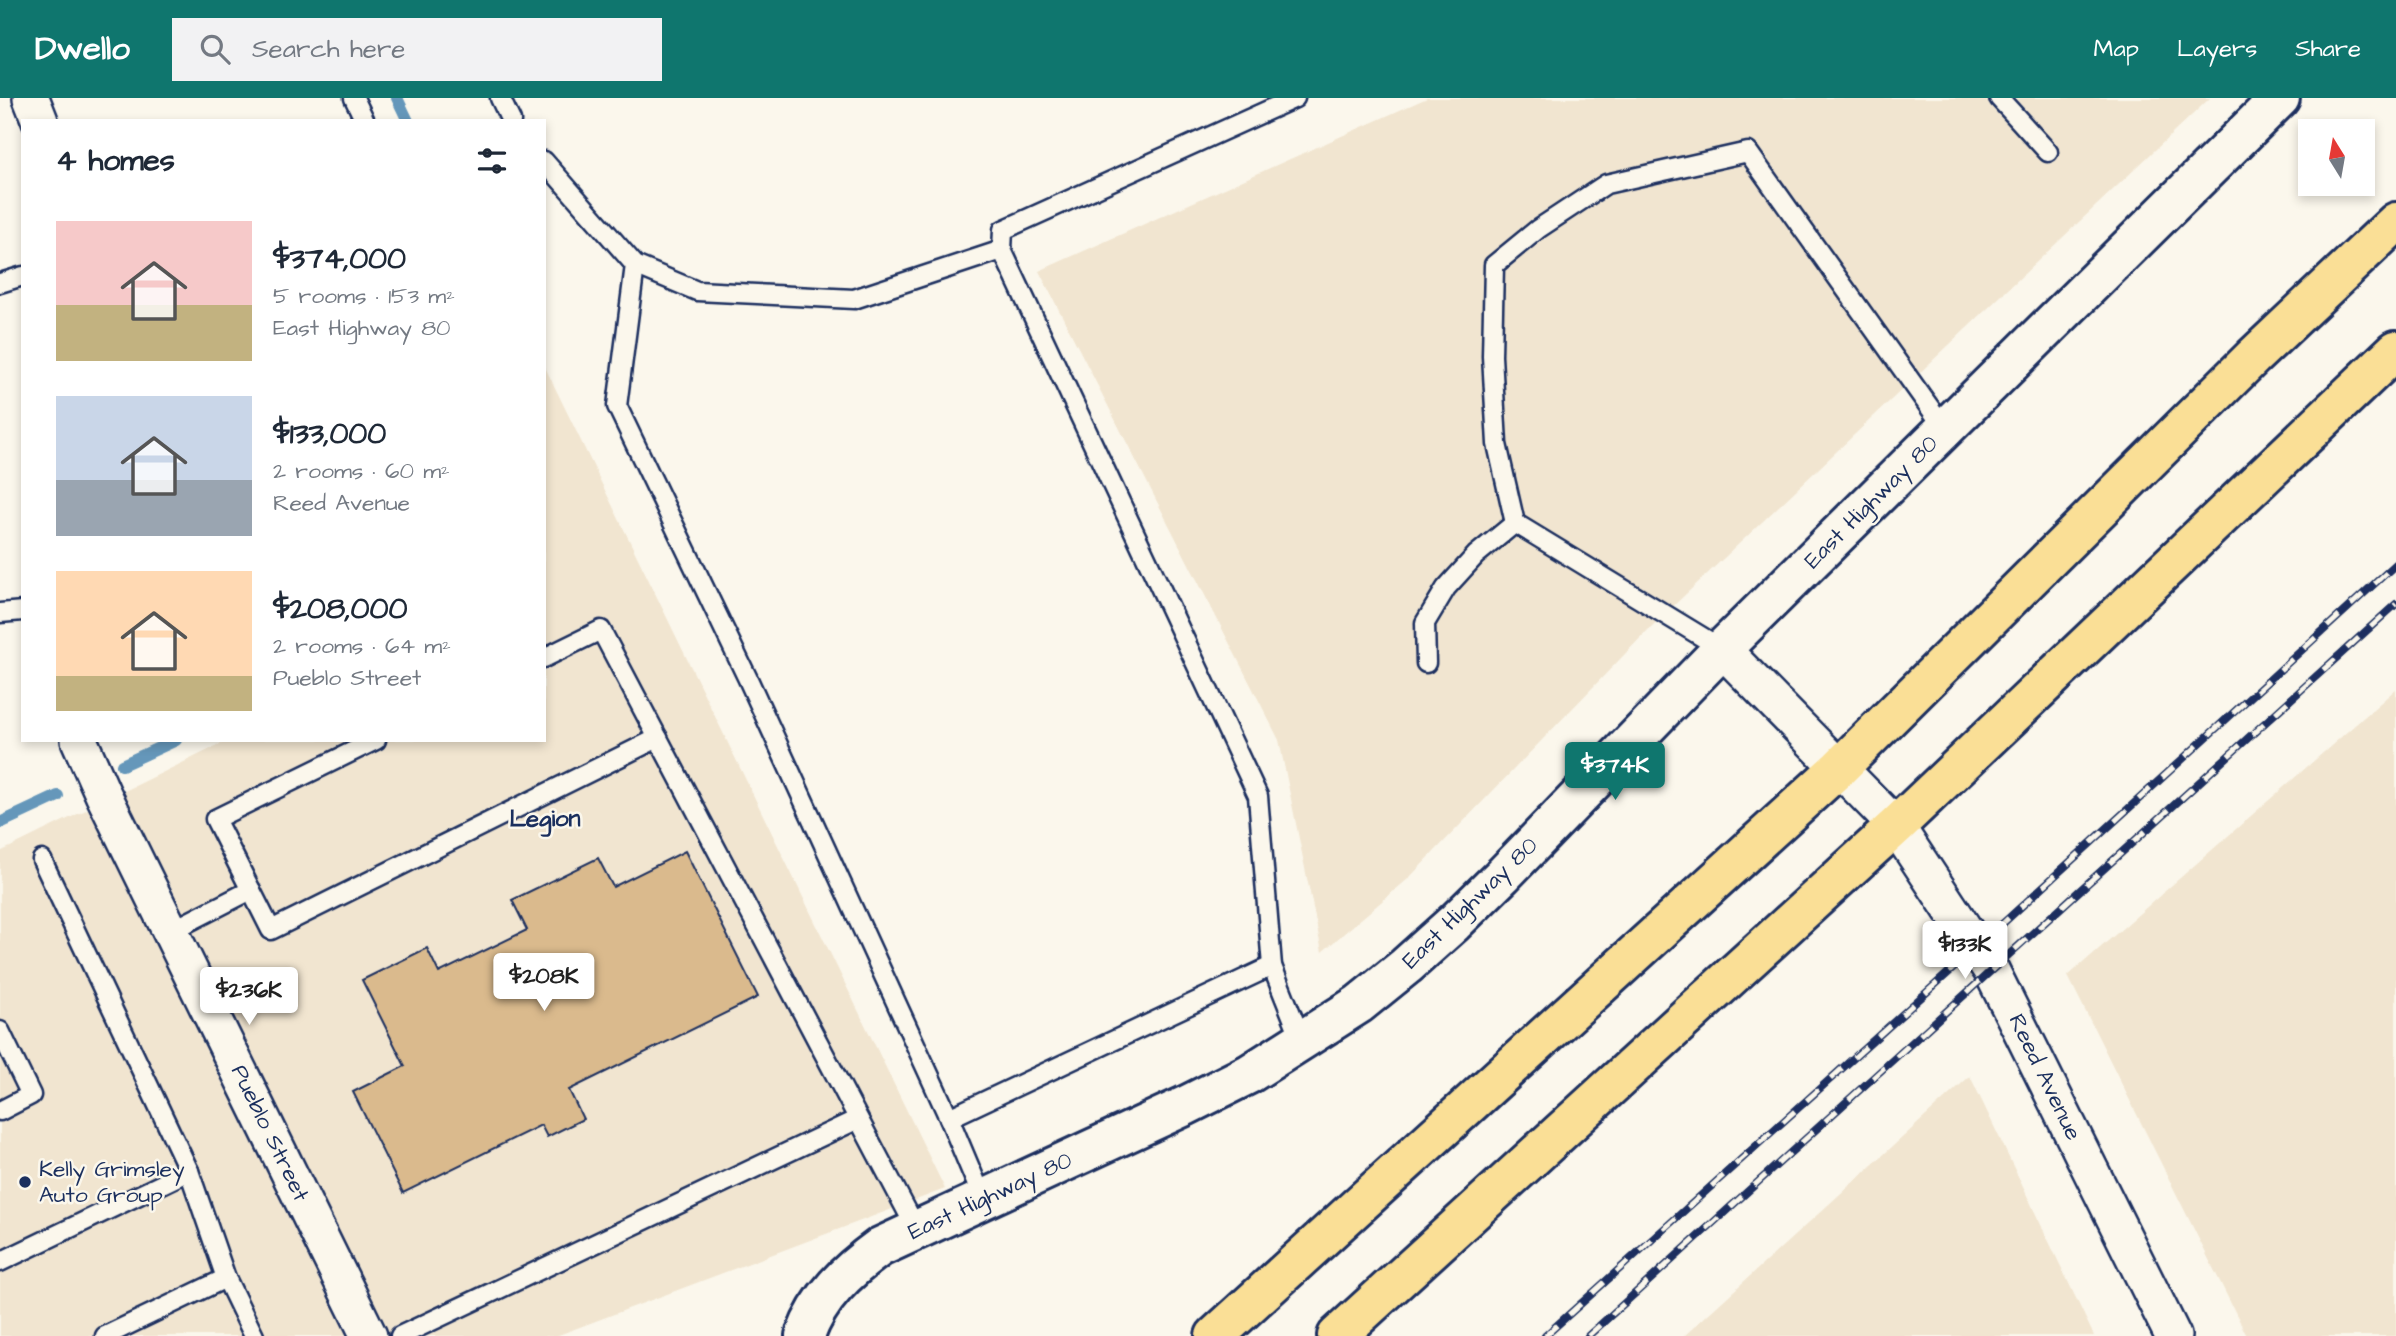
<!DOCTYPE html>
<html lang="en">
<head>
<meta charset="utf-8">
<style>
	:root { --surface:#fff; --page:#f2f2f3; --text:#1f2937; --muted:#747a83; --accent:#0f766e }
	body { margin:0; font-family:"Architects Daughter",sans-serif; background:var(--page); color:var(--text); height:100vh; display:flex; flex-direction:column; font-size:26px; white-space:nowrap }
	* { box-sizing:border-box; margin:0 }
	p { font-size:23px; color:var(--muted) }
	.icon { flex:none; width:38px; height:38px; fill:none; stroke:currentColor; stroke-width:2; stroke-linecap:round; stroke-linejoin:round }
	.map { position:relative; flex:1; overflow:hidden }
	.side { position:absolute; left:21px; top:21px; width:525px; height:623px; display:flex; flex-direction:column; background:var(--surface); border-radius:0px; box-shadow:0 4px 10px #0003 }
	.side>* { flex:none }
	.needle { width:46px; rotate:349deg }
	.buttons { position:absolute; left:2298px; top:21px; display:grid; gap:14px }
	.buttons a { display:grid; place-items:center; width:77px; height:77px; border-radius:0px; background:var(--surface); box-shadow:0 4px 10px #0003; font-size:35px }
	.price { position:absolute; translate:-50% -60px; padding:0 16px; border-radius:7px; background:#fff; color:#222; font-size:23px; line-height:46px; filter:drop-shadow(0 2px 4px #0008) }
	.price::after { content:''; position:absolute; left:50%; top:42px; width:21px; height:16px; margin-left:-10px; background:inherit; clip-path:polygon(0 0,100% 0,50% 100%) }
	.price.current { background:var(--accent); color:#fff }
	ul { padding:0; list-style:none }
	li { display:flex; align-items:center; gap:21px; height:175px; padding:0 35px }
	li span { display:grid; place-items:center; flex:none; width:196px; height:140px; border-radius:0px; color:#555 }
	li>.icon { margin-inline-start:auto }
	span .icon { width:84px; height:84px; fill:#fffc; stroke-width:1 }
	li b { font-size:30px }
	h2 { display:flex; justify-content:space-between; align-items:center; height:84px; padding:0 35px; font-size:30px }
	header { display:flex; align-items:center; gap:42px; box-sizing:border-box; height:98px; padding:0 35px; background:var(--accent); color:#fff }
	header strong { font-size:33px }
	nav { display:flex; gap:38px; margin-inline-start:auto; font-size:24px }
	.search { width:490px; height:63px; background:var(--page); display:flex; align-items:center; gap:18px; box-sizing:border-box; padding:0 24px; border-radius:0px; color:var(--muted); font-size:26px }
	.map>svg:first-child { display:block }
</style>
</head>
<body>
<header>
<strong>Dwello</strong>
<div class="search"><svg class="icon" aria-label="search" viewBox="0 0 24 24"><circle cx="10" cy="10" r="6"/><path d="M15 15l6 6"/></svg>Search here</div>
<nav><a>Map</a><a>Layers</a><a>Share</a></nav>
</header>
<div class="map">
<svg width="2396" height="1238" viewBox="0 0 2396 1238">
	<rect width="100%" height="100%" fill="#fbf7ec"/>
	<filter id="ink" filterUnits="userSpaceOnUse"><feTurbulence type="fractalNoise" baseFrequency=".0143" numOctaves="2"/><feDisplacementMap in="SourceGraphic" scale="14" xChannelSelector="R" yChannelSelector="G"/><feConvolveMatrix kernelMatrix="1 2 1 2 8 2 1 2 1" color-interpolation-filters="sRGB"/></filter>
	<g filter="url(#ink)">
		<g fill="#f1e5d0">
			<polygon points="1427,0 2210,0 1649,531 1408,781 1322,854 1279,642 1039,173"/>
			<polygon points="544,267 945,1091 556,1238 0,1238 0,754 229,642 544,642"/>
			<polygon points="2396,591 2396,1238 2247,1238 2068,878"/>
			<polygon points="1970,978 2094,1238 1684,1238"/>
		</g>
		<g fill="none" stroke-linecap="round" stroke-linejoin="round">
			<g stroke="#6597ba" stroke-width="12">
				<polyline points="397,0 408,23"/>
				<polyline points="122,667 176,642"/>
				<polyline points="0,725 58,698"/>
			</g>
		</g>
		<polygon fill="#daba8d" stroke="#1b2f5e" stroke-width="2" points="685,753 758,899 569,992 583,1021 547,1039 541,1027 403,1095 353,994 405,968 362,882 427,850 439,875 527,832 512,802 598,760 613,789"/>
		<g fill="none" stroke-linecap="round" stroke-linejoin="round">
			<g stroke="#1b2f5e" stroke-width="23">
				<g id="service">
					<polyline points="354,0 365,23"/>
					<polyline points="500,0 511,23"/>
					<polyline points="1295,0 1003,132 1002,152 1258,698 1272,868 1302,943"/>
					<polyline points="1999,0 2048,54"/>
					<polyline points="544,63 635,167 697,193 854,201 1002,152"/>
					<polyline points="635,167 617,308 747,579 949,1020 983,1101"/>
					<polyline points="0,185 23,178"/>
					<polyline points="1515,425 1497,346 1492,258 1494,167 1538,131 1606,86 1748,54 1945,331"/>
					<polyline points="0,515 23,513"/>
					<polyline points="544,560 601,532 917,1132"/>
					<polyline points="1426,565 1425,525 1446,490 1476,457 1515,425 1722,551"/>
					<polyline points="376,642 215,721 271,832 658,640"/>
					<polyline points="42,762 189,1073"/>
					<polyline points="171,833 251,792"/>
					<polyline points="0,933 31,997 0,1013"/>
					<polyline points="949,1020 1272,868"/>
					<polyline points="0,1164 189,1073 226,1180 254,1238"/>
					<polyline points="105,1238 226,1180"/>
					<polyline points="400,1238 858,1021"/>
				</g>
			</g>
			<g stroke="#1b2f5e" stroke-width="40">
				<g id="minor">
					<polyline points="31,0 40,23"/>
					<polyline points="1722,551 1896,728 1991,872 2173,1238"/>
					<polyline points="79,642 103,696 369,1238"/>
				</g>
			</g>
			<g stroke="#1b2f5e" stroke-width="44">
				<path id="tertiary" d="M 805,1238 C 819,1199 847,1173 880,1149 L 1185,1008 L 1249,976 L 1359,906 L 1406,868 L 1454,825 L 1503,777 L 1722,551 L 2280,0"/>
			</g>
			<g stroke="#1b2f5e" stroke-width="44">
				<g id="primary">
					<polyline points="1215,1238 1839,670 2253,259 2396,124"/>
					<polyline points="1337,1238 1896,728 2396,252"/>
				</g>
			</g>
			<use href="#service" stroke="#fbf7ec" stroke-width="18"/>
			<use href="#minor" stroke="#fbf7ec" stroke-width="35"/>
			<use href="#tertiary" stroke="#fbf7ec" stroke-width="38"/>
			<use href="#primary" stroke="#fadf96" stroke-width="38"/>
			<g stroke="#1b2f5e" stroke-width="8">
				<g id="rail">
					<polyline points="1545,1238 1977,849 2396,466"/>
					<polyline points="1588,1238 2396,506"/>
				</g>
			</g>
			<use href="#rail" stroke="#fbf7ec" stroke-width="5" stroke-dasharray="16" stroke-linecap="butt"/>
		</g>
	</g>
	<circle fill="#1b2f5e" stroke="#fbf7ec" stroke-width="2.5" cx="25" cy="1084" r="7"/>
	<g text-anchor="middle" dominant-baseline="central" stroke-width="5" stroke-linejoin="round" paint-order="stroke">
		<g font-size="23" fill="#1b2f5e" stroke="#fbf7ec">
			<text transform="translate(1871 404) rotate(-45)">East Highway 80</text>
			<text transform="translate(1470 805) rotate(-44)">East Highway 80</text>
			<text transform="translate(2045 979) rotate(64)">Reed Avenue</text>
			<text transform="translate(270 1035) rotate(64)">Pueblo Street</text>
			<text transform="translate(990 1098) rotate(-25)">East Highway 80</text>
		</g>
		<g font-size="23" fill="#1b2f5e" stroke="#fbf7ec" text-anchor="start">
			<text x="39" y="1071">Kelly Grimsley<tspan x="39" dy="26">Auto Group</tspan></text>
		</g>
		<g font-size="24" font-weight="bold" fill="#1b2f5e" stroke="#fbf7ec">
			<text x="545" y="721">Legion</text>
		</g>
	</g>
</svg>
<div class="buttons">
<a><svg class="needle" viewBox="-14 -14 28 28"><path d="M0-13l5 13h-10z" fill="#e53935"/><path d="M0 13l5-13h-10z" fill="#747a83"/></svg></a>
</div>
<b class="price current" style="left:1615px;top:704px">$374K</b>
<b class="price" style="left:1965px;top:883px">$133K</b>
<b class="price" style="left:544px;top:915px">$208K</b>
<b class="price" style="left:249px;top:929px">$236K</b>
<section class="side">
<h2>4 homes<svg class="icon" aria-label="filters" viewBox="0 0 24 24"><path d="M4 7h16M4 17h16"/><circle cx="9" cy="7" r="2"/><circle cx="15" cy="17" r="2"/></svg></h2>
<ul>
<li><span style="background:linear-gradient(#f6c9c9 60%,#c2b280 0)"><svg class="icon" aria-label="home" viewBox="0 0 24 24"><path d="M3 11l9-7 9 7M6 9v11h12V9"/></svg></span><div><b>$374,000</b><p>5 rooms · 153 m²</p><p>East Highway 80</p></div></li>
<li><span style="background:linear-gradient(#c9d6e8 60%,#9aa5b1 0)"><svg class="icon" aria-label="home" viewBox="0 0 24 24"><path d="M3 11l9-7 9 7M6 9v11h12V9"/></svg></span><div><b>$133,000</b><p>2 rooms · 60 m²</p><p>Reed Avenue</p></div></li>
<li><span style="background:linear-gradient(#ffd9b3 75%,#c2b280 0)"><svg class="icon" aria-label="home" viewBox="0 0 24 24"><path d="M3 11l9-7 9 7M6 9v11h12V9"/></svg></span><div><b>$208,000</b><p>2 rooms · 64 m²</p><p>Pueblo Street</p></div></li>
</ul>
</section>
</div>
</body>
</html>
